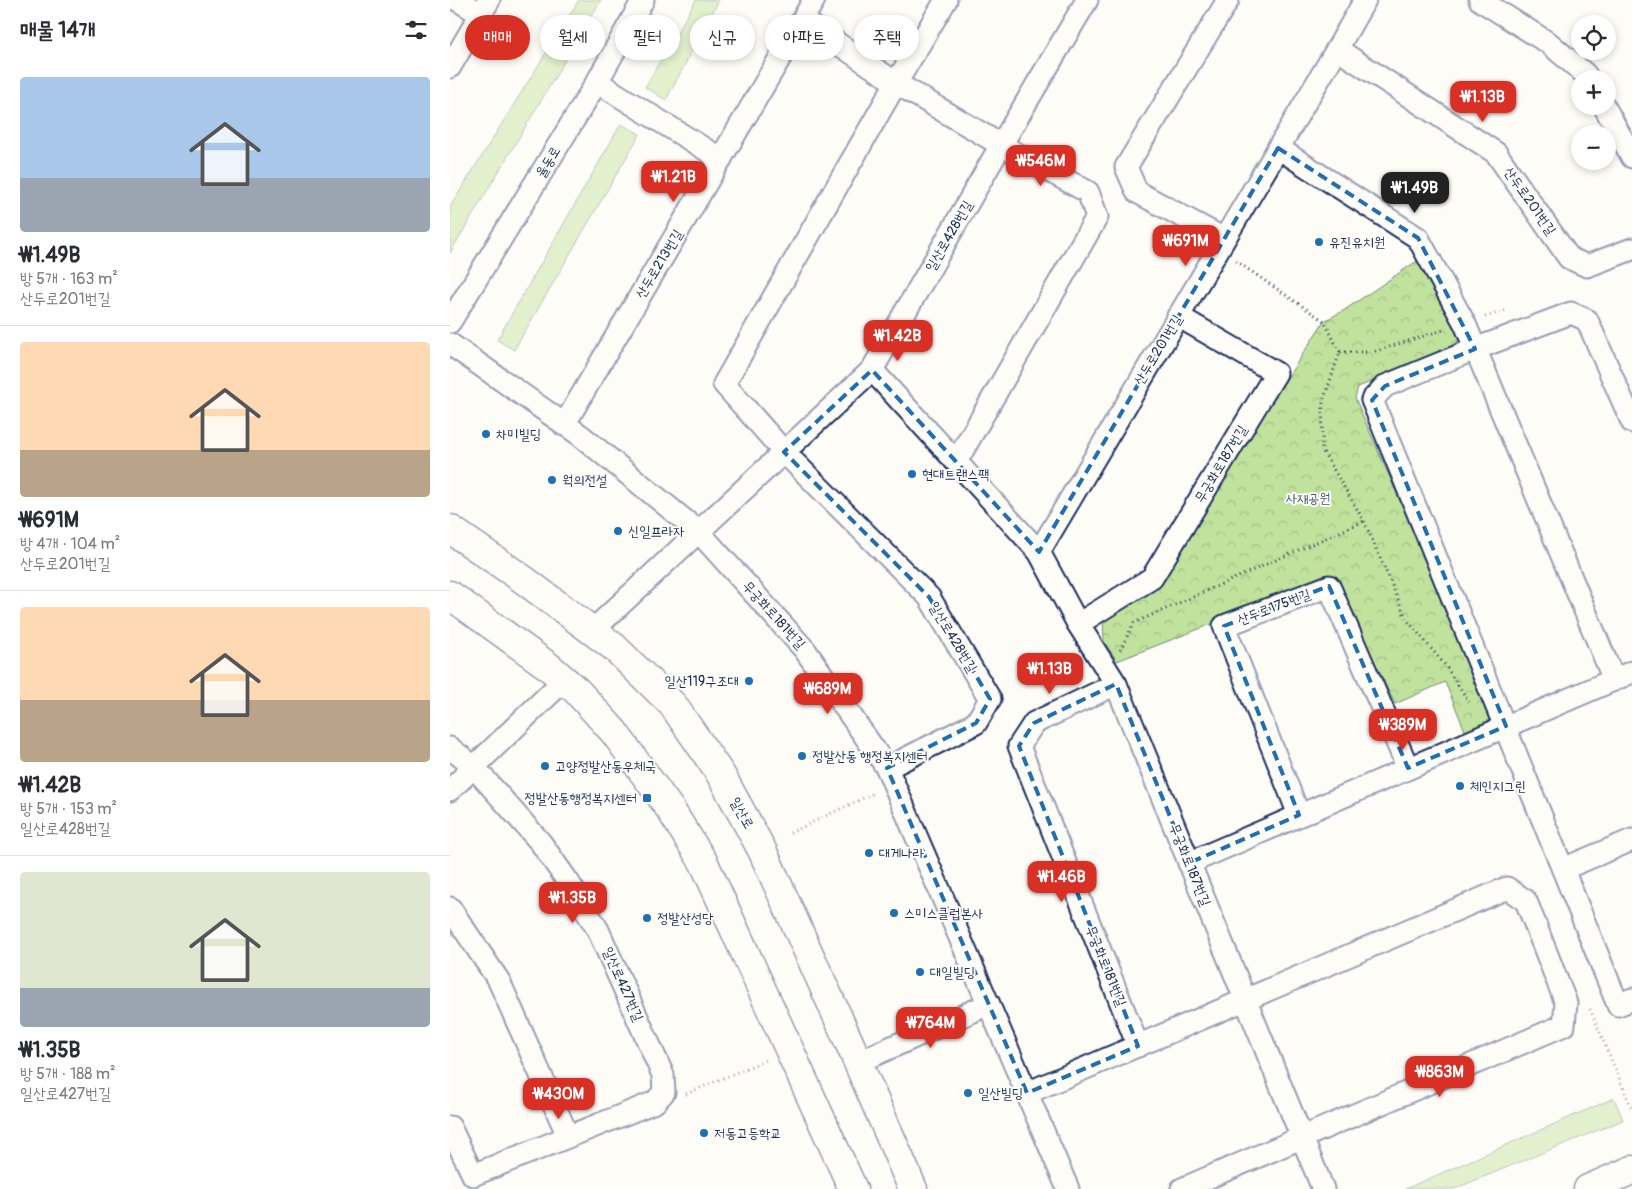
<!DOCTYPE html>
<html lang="ko">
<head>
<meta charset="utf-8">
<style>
	:root { --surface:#fff; --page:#f7f7f7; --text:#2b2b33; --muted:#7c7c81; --line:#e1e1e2; --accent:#d93025 }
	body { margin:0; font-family:Pangolin,"Poor Story",sans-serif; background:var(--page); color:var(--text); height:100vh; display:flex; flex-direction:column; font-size:19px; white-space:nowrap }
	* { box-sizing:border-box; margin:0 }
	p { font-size:16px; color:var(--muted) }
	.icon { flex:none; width:28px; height:28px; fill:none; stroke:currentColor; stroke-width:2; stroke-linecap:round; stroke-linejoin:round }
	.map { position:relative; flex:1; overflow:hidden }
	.details { display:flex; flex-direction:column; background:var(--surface); width:450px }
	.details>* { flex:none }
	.hud { position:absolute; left:15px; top:15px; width:475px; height:45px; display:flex; gap:10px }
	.tools { position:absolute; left:1121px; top:15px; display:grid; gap:10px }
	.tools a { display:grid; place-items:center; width:45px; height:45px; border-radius:50%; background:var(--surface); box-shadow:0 2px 8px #0003; font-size:25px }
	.price { position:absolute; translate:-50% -42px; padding:0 11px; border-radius:10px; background:var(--accent); color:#fff; font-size:16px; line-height:32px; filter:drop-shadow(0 1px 2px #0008) }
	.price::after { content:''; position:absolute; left:50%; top:30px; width:15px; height:11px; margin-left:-8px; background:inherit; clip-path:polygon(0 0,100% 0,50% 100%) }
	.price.on { background:#222; color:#fff }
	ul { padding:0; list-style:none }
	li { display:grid; align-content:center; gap:10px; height:265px; padding:0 20px }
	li+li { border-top:1px solid var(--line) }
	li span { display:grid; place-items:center; height:155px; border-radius:5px; color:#555 }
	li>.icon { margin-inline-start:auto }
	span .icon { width:90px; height:90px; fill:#fffc; stroke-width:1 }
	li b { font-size:21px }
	h2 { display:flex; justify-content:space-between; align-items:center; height:60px; padding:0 20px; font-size:21px }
	.tag { padding:0 18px; border-radius:22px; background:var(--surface); box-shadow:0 2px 8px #0003; font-size:18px; line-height:45px }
	.tag.on { background:var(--accent); color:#fff }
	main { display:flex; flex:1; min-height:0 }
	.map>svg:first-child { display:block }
</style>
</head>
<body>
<main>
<section class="details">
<h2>매물 14개<svg class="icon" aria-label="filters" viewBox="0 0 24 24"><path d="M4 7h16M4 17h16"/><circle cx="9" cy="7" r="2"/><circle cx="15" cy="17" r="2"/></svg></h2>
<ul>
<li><span style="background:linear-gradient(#a9c7e8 65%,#9aa5b1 0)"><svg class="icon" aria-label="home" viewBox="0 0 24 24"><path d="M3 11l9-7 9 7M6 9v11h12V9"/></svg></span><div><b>₩1.49B</b><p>방 5개 · 163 m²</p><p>산두로201번길</p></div></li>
<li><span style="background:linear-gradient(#ffd9b3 70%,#b9a48a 0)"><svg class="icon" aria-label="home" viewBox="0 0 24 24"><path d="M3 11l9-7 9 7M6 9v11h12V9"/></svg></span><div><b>₩691M</b><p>방 4개 · 104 m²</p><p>산두로201번길</p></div></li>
<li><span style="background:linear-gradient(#ffd9b3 60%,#b9a48a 0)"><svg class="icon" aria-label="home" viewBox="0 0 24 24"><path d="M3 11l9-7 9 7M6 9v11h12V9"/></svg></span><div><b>₩1.42B</b><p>방 5개 · 153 m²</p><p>일산로428번길</p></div></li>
<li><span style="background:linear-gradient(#dfe7d0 75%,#9aa5b1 0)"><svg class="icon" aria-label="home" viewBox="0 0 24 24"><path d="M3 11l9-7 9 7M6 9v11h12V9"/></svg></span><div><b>₩1.35B</b><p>방 5개 · 188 m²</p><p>일산로427번길</p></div></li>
</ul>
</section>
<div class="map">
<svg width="1182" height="1189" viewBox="0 0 1182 1189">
	<defs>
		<pattern id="park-crowns" width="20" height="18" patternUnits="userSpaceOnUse" patternTransform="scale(1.25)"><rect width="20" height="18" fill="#c0e29c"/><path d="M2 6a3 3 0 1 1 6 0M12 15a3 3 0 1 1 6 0" fill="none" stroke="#a4c289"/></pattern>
	</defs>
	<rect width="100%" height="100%" fill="#fdfcf7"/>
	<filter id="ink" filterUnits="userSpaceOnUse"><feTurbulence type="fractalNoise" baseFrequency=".02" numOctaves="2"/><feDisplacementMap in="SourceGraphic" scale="10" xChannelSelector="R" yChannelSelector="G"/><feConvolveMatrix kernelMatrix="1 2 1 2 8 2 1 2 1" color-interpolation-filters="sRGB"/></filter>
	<g filter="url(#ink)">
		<g fill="#c0e29c" stroke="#6e887d">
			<polygon points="129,0 151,0 0,253 0,207"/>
			<polygon points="246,0 269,0 216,100 195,87"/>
			<polygon points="171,124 190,134 64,350 47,340"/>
			<polygon points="1164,1098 1173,1120 1004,1189 955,1189"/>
		</g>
		<polygon fill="url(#park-crowns)" stroke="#6e887d" points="967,261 1006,326 1009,334 1007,347 908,387 905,398 1045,718 1016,733 995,682 945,704 882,577 667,661 654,642 653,615 707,580 874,321 893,311"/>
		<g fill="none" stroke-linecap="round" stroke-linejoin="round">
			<g stroke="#1b2f5e" stroke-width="25">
				<g id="street">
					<polyline points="7,0 31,14"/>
					<polyline points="1030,0 1100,44 1135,74 1138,79"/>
					<polyline points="353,20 446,83 551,145 638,192 647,217 506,462"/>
					<polyline points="887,49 1046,153 1119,258 1137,266 1182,249"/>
					<polyline points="0,67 39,0"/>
					<polyline points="147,82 271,159"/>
					<polyline points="1154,106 1182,157"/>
					<polyline points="828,148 968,238 1015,324 1164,680"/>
					<polyline points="774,239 687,192 676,167 778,0"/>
					<polyline points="0,322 147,82 193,0"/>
					<polyline points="0,344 130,435 249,532 355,650 437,768 618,1189"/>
					<polyline points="422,370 589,552 628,624 666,684 873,1189"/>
					<polyline points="1182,422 1137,320 1121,313 1025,349 935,386 922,400 1168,1005 1182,999"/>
					<polyline points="114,425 364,0"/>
					<polyline points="589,552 887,49 915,0"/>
					<polyline points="628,624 702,578 826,373 728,316"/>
					<polyline points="142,631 422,370 551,145 637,0"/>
					<polyline points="666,684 584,723 569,746 688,1046"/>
					<polyline points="0,748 23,766 91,843 119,883 148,930 213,1075 214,1092 205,1102 23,1175 0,1127"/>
					<polyline points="437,768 526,723 540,699 479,597 334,452 274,384 446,83 496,0"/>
					<polyline points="0,790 114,680"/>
					<polyline points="849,815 774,626 879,586 958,768"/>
					<polyline points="739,863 1182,672"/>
					<polyline points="1113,869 1182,840"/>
					<polyline points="0,908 49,981 118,1136"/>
					<polyline points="408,1062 539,1004"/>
					<polyline points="577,1093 1057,888 1076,901 1116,1003 1114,1025 732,1189"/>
				</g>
			</g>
			<g stroke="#1b2f5e" stroke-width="31">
				<polyline id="secondary" points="1138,1189 1182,1170"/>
			</g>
			<g stroke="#1b2f5e" stroke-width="31">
				<g id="primary">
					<polyline points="0,529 74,580 164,647 223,705 271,775 312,850 399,1042 463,1189"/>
					<polyline points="0,595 98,666 127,691 164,732 220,809 254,863 403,1189"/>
				</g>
			</g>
			<g stroke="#1b2f5e" stroke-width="3" stroke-dasharray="1 4" stroke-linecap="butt">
				<polyline points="786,261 874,321 890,352 873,401 872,450 914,521 957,620 995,665 1019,702"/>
				<polyline points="1035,317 1058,310"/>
				<polyline points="890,352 923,352 993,330"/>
				<polyline points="670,650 684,623 914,521"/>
				<polyline points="340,833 424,793"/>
				<polyline points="1140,1009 1182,1109"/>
				<polyline points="236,1094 316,1060"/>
			</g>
			<use href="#street" stroke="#fdfcf7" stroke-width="21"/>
			<use href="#secondary" stroke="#fdfcf7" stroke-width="28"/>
			<use href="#primary" stroke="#fdfcf7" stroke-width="28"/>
		</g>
	</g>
	<path d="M0 0H1182V1189H0ZM 828,148 L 968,238 L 1025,349 L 935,386 L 922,400 L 1056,726 L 958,768 L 879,586 L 774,626 L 849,815 L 739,863 L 666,684 L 584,723 L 569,746 L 688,1046 L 577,1093 L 437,768 L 526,723 L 540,699 L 479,597 L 334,452 L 422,370 L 589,552 Z" fill="#fdfcf7" fill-opacity=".55" fill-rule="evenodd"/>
	<path fill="none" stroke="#1f6fb2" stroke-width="4" stroke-dasharray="10 6" stroke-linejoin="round" d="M 828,148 L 968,238 L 1025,349 L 935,386 L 922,400 L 1056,726 L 958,768 L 879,586 L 774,626 L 849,815 L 739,863 L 666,684 L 584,723 L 569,746 L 688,1046 L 577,1093 L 437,768 L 526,723 L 540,699 L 479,597 L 334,452 L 422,370 L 589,552 Z"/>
	<g fill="#1f6fb2" stroke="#fdfcf7" stroke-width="2">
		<circle cx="869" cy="242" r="5"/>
		<circle cx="36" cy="434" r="5"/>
		<circle cx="462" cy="474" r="5"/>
		<circle cx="102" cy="480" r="5"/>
		<circle cx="168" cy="531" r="5"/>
		<circle cx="299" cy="681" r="5"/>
		<circle cx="352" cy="756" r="5"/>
		<circle cx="95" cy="766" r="5"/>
		<circle cx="1010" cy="786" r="5"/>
		<rect x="192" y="793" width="10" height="10" rx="2.5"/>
		<circle cx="419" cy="853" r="5"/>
		<circle cx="444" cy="913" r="5"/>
		<circle cx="197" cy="918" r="5"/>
		<circle cx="470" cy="972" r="5"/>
		<circle cx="518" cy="1093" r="5"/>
		<circle cx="254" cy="1133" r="5"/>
	</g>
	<g text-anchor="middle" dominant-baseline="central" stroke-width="4" stroke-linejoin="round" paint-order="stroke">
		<g font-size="14" fill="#1b2f5e" stroke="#fdfcf7">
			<text transform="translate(98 162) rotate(-59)">율동로</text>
			<text transform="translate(1080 201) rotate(55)">산두로201번길</text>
			<text transform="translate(499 236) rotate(-60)">일산로428번길</text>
			<text transform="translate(209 264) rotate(-59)">산두로213번길</text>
			<text transform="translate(708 350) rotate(-59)">산두로201번길</text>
			<text transform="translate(771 464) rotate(-59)">무궁화로187번길</text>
			<text transform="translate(824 607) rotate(-21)">산두로175번길</text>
			<text transform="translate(324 615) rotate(48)">무궁화로181번길</text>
			<text transform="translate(503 637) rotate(59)">일산로428번길</text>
			<text transform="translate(292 813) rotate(61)">일산로</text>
			<text transform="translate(740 865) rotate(68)">무궁화로187번길</text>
			<text transform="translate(656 966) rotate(68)">무궁화로181번길</text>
			<text transform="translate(173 984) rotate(66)">일산로427번길</text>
		</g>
		<g font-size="14" fill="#1b2f5e" stroke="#fdfcf7" text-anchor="start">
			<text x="879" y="242">유진유치원</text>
			<text x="46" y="434">차미빌딩</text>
			<text x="472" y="474">현대트랜스팩</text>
			<text x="112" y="480">웍의전설</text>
			<text x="178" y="531">신일프라자</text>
			<text x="289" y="681" text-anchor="end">일산119구조대</text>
			<text x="362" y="756">정발산동 행정복지센터</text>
			<text x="105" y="766">고양정발산동우체국</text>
			<text x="1020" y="786">체인지그린</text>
			<text x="187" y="798" text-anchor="end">정발산동행정복지센터</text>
			<text x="429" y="853">대게나라</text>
			<text x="454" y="913">스미스클럽본사</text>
			<text x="207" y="918">정발산성당</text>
			<text x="480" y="972">대일빌딩</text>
			<text x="528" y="1093">일산빌딩</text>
			<text x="264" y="1133">저동고등학교</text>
		</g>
		<g font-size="14" fill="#445c6e" stroke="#fdfcf7">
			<text x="858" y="498">사재공원</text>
		</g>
	</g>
</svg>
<div class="tools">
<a><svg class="icon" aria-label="locate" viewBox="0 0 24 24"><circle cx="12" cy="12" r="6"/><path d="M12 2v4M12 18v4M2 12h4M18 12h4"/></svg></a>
<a>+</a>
<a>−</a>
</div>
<b class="price" style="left:1033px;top:123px">₩1.13B</b>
<b class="price" style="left:591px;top:187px">₩546M</b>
<b class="price" style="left:224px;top:203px">₩1.21B</b>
<b class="price on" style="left:965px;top:214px">₩1.49B</b>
<b class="price" style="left:736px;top:267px">₩691M</b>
<b class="price" style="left:448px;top:362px">₩1.42B</b>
<b class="price" style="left:600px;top:695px">₩1.13B</b>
<b class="price" style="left:378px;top:715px">₩689M</b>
<b class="price" style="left:953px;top:751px">₩389M</b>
<b class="price" style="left:612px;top:903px">₩1.46B</b>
<b class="price" style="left:123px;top:924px">₩1.35B</b>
<b class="price" style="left:481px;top:1049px">₩764M</b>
<b class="price" style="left:990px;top:1098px">₩863M</b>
<b class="price" style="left:109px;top:1120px">₩430M</b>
<div class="hud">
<a class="tag on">매매</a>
<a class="tag">월세</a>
<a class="tag">필터</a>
<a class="tag">신규</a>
<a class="tag">아파트</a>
<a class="tag">주택</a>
</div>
</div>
</main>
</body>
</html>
